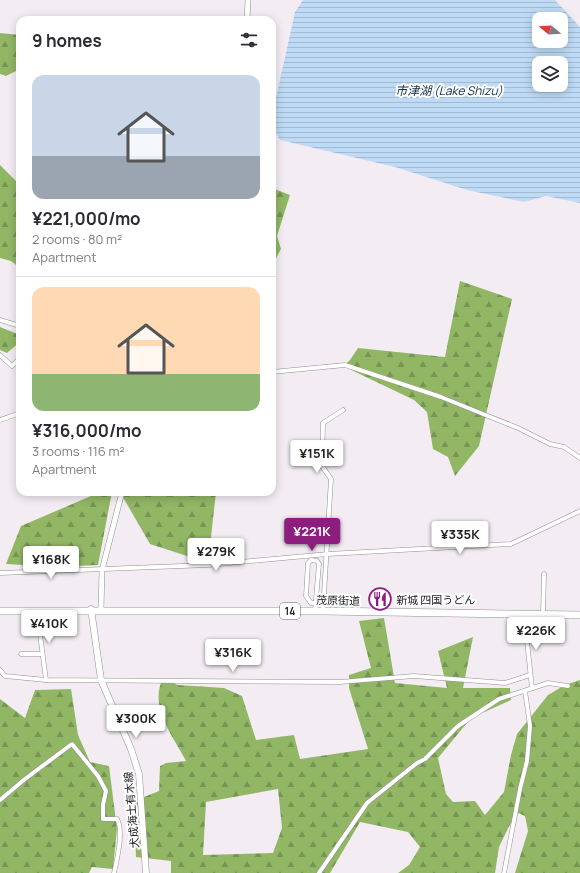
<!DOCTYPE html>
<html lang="en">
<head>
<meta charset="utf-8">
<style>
	:root { --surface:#fff; --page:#f2f2f3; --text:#2b2b33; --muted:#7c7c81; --line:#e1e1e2; --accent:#8d1d7f }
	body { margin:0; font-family:Manrope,"Noto Sans JP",sans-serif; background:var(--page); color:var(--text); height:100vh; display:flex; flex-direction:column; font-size:15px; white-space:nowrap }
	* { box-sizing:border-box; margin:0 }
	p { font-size:13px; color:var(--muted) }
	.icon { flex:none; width:22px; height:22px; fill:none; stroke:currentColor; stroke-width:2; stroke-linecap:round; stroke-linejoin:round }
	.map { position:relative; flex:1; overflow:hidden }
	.details { position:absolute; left:16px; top:16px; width:260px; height:480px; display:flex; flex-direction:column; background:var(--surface); border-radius:12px; box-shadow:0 2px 10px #0003 }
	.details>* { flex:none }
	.needle { width:26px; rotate:288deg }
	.buttons { position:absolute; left:532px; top:12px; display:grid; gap:8px }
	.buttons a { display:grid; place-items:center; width:36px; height:36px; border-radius:8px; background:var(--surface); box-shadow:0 2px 10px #0003; font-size:20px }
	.price { position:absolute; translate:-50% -34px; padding:0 9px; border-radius:4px; background:#fff; color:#222; font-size:13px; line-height:26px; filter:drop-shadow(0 1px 2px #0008) }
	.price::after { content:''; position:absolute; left:50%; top:24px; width:12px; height:9px; margin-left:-6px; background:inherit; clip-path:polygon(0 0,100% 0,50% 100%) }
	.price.on { background:var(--accent); color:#fff }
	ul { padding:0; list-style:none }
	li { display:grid; align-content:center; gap:8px; height:212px; padding:0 16px }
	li+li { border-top:1px solid var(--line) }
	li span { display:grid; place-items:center; height:124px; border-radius:12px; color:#555 }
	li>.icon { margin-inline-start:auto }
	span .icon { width:72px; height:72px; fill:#fffc; stroke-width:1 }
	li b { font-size:17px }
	h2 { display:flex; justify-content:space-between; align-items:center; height:48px; padding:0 16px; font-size:17px }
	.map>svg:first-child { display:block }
</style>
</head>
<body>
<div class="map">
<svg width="580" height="873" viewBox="0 0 580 873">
	<defs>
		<pattern id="forest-firs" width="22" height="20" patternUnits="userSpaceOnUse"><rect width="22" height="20" fill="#91b765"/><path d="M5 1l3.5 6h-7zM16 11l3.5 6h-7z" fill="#769453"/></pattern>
		<pattern id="water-rules" width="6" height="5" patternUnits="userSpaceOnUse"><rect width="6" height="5" fill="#bedaf4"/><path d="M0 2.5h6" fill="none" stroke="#a3bbd1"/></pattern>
	</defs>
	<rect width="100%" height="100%" fill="#f3edf3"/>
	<g fill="url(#forest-firs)" fill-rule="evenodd">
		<polygon points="0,33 20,35 20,69 6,76 0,74"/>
		<polygon points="0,165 20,185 20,268 11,261 0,258"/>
		<polygon points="272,188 290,195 277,236 281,249 272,265"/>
		<polygon points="460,281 512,299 479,446 455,476 448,457 433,449 427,412 414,400 343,366 350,360 358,348 445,357"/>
		<polygon points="0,327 20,335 20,342 7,353 0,350"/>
		<polygon points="91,492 112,492 98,565 58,567 6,564 21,526 91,496"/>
		<polygon points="120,492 216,492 209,555 187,556 150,544"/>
		<path d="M 384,618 L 395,683 L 447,688 L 438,651 L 473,637 L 463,688 L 510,688 L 511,700 L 471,718 L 438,758 L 446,794 L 453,802 L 475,801 L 485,815 L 504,792 L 511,755 L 517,734 L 548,695 L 565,685 L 580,680 L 580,873 L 515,873 L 528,831 L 525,816 L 516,812 L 499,847 L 495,873 L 398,873 L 409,865 L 420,847 L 408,832 L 360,822 L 330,873 L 171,873 L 171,861 L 136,857 L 134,801 L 159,791 L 160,766 L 166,763 L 186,761 C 174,738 151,709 161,683 L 169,681 L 178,685 L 224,688 L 242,696 L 256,740 L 294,735 L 300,759 L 368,749 L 349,688 L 349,675 L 371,668 L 359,621 ZM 278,789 L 282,828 L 273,853 L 203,855 L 206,802 Z"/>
		<polygon points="71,689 78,735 90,762 109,766 117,829 113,869 92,867 89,873 0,873 0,699 25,718 35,690"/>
	</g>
	<path fill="url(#water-rules)" fill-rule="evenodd" d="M 303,0 L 555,0 L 580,27 L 580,203 L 546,196 L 524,202 L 467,190 L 395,167 L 280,140 L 272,125 L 275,102 L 295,12 ZM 539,19 L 561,19 L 561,41 L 539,41 ZM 539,63 L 561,63 L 561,85 L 539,85 Z"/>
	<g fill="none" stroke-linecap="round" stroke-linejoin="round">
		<g stroke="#938e94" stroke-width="5">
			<g id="minor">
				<polyline points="0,320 20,326"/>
				<polyline points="0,355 12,366 20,358"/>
				<polyline points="272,372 345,365 441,397 483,414 518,428 550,444 564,447 580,458"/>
				<polyline points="0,420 20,413"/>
				<polyline points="0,573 208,565 328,554 511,544 580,511"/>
				<polyline points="37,611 46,680"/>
				<polyline points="315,611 319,564 317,561 311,560 308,563 306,596 311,603 316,603"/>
				<polyline points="323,611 331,479 322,466 323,423 343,410"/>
				<polyline points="543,614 544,574"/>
				<polyline points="528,615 527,641 532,688"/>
				<polyline points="21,654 42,654"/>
				<polyline points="0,670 5,676 46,680 340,682 414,676 505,683 530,675"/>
				<path d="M 0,800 L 25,779 L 72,744 L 98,776 L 106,791 L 103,805 L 103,819 L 117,819 C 124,831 117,859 114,873"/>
				<polyline points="319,873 367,803 417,763 425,759 458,726 499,699 548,683 568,686"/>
				<polyline points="504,873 520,789 527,761 530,726 525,691"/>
			</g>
		</g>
		<g stroke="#938e94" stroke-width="6">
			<g id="tertiary">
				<polyline points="247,20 248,0"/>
				<polyline points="101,609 102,570 122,492"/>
			</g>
		</g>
		<g stroke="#938e94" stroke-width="7">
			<polyline id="secondary" points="91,609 101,680 131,749 139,774 146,873"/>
		</g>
		<g stroke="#938e94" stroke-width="8">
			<polyline id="primary" points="0,611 323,611 580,615"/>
		</g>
		<use href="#minor" stroke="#fff" stroke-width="4"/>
		<use href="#tertiary" stroke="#fff" stroke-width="5"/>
		<use href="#secondary" stroke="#fff" stroke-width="6"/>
		<use href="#primary" stroke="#fff" stroke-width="7"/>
	</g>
	<defs>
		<g id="restaurant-ring" transform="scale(1.15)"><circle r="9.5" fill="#fff" stroke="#8d1d7f" stroke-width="1.5"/><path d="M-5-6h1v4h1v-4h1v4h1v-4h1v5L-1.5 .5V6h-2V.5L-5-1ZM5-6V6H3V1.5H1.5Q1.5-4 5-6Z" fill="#8d1d7f"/></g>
	</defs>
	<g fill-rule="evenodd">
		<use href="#restaurant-ring" x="380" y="599"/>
	</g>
	<g text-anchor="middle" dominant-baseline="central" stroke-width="4" stroke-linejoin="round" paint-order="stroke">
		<rect fill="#fff" stroke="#646365" stroke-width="1" x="280" y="603" width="20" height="16" rx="3"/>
		<g font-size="10" font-weight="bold" fill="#222023">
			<text x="290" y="611">14</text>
		</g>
		<g font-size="11" fill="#222023" stroke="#fff" text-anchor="start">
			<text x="396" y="599">新城 四国うどん</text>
		</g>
		<g font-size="11" fill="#222023" stroke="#fff">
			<text transform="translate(338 600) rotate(1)">茂原街道</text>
			<text transform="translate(131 810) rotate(-95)">犬成海士有木線</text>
		</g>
		<g font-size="12" font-style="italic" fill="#0e2e47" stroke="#fff">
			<text x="449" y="90">市津湖 (Lake Shizu)</text>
		</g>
	</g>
</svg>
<div class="buttons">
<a><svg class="needle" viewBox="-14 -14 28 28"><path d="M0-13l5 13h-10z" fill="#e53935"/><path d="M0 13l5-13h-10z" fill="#7c7c81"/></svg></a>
<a><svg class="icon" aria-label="layers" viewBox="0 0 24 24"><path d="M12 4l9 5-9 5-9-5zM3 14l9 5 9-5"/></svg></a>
</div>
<b class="price" style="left:317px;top:474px">¥151K</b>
<b class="price on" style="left:312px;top:552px">¥221K</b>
<b class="price" style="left:460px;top:555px">¥335K</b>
<b class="price" style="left:216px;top:572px">¥279K</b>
<b class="price" style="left:51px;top:580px">¥168K</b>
<b class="price" style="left:49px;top:644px">¥410K</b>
<b class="price" style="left:536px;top:651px">¥226K</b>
<b class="price" style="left:233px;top:673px">¥316K</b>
<b class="price" style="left:136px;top:739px">¥300K</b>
<section class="details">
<h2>9 homes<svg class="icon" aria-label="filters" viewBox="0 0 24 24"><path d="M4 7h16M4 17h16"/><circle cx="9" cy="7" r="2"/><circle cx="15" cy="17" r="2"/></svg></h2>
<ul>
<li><span style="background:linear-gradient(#c9d6e8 65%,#9aa5b1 0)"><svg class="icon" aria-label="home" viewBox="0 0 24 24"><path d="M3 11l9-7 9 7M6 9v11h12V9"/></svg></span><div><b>¥221,000/mo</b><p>2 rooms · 80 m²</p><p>Apartment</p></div></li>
<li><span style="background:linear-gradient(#ffd9b3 70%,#8fb573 0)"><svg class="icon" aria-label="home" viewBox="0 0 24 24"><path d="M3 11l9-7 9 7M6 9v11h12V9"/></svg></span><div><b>¥316,000/mo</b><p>3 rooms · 116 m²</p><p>Apartment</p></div></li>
</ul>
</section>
</div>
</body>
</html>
